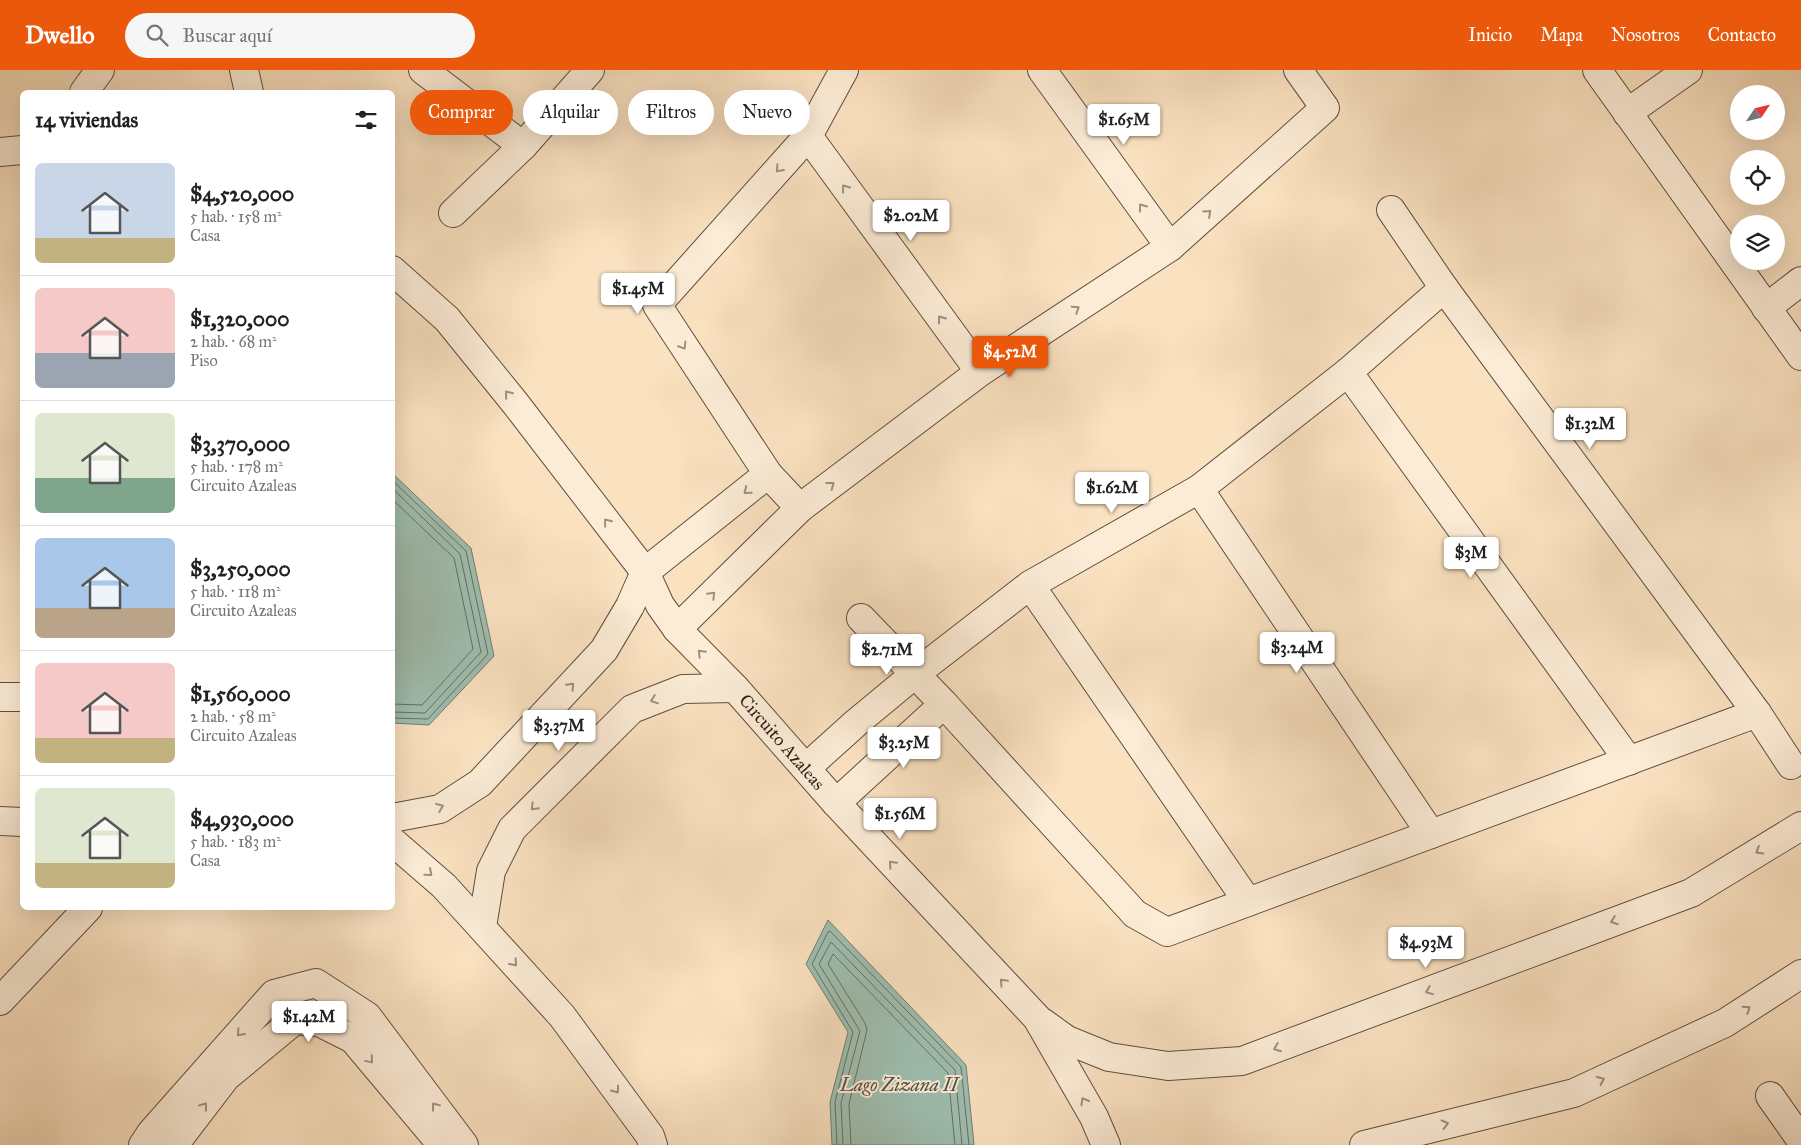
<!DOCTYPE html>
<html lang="es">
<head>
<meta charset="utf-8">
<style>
	:root { --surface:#fff; --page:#f6f6f6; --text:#202124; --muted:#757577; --line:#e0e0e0; --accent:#ea580c }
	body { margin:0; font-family:"IM FELL Great Primer",serif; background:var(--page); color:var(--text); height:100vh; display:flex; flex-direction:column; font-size:19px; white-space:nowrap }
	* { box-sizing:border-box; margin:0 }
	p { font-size:16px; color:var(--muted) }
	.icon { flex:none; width:28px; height:28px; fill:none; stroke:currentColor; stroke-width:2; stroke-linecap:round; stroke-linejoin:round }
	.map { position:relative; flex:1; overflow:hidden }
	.panel { position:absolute; left:20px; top:20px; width:375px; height:820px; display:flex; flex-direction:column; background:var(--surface); border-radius:8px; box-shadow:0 5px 20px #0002 }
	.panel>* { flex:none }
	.guide { position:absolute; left:410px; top:20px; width:475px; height:45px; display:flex; gap:10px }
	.needle { width:32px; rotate:55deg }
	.buttons { position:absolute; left:1730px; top:15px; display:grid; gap:10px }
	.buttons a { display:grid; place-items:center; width:55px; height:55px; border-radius:50%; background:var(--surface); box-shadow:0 5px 20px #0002; font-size:25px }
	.price { position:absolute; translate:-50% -42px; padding:0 11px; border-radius:5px; background:#fff; color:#222; font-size:16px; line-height:32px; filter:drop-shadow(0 1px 2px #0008) }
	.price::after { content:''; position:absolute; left:50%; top:30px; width:15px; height:11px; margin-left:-8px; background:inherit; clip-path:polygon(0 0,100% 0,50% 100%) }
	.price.current { background:var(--accent); color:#fff }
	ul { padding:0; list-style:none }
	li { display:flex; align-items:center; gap:15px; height:125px; padding:0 15px }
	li+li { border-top:1px solid var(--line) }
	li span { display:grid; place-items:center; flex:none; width:140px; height:100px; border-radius:8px; color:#555 }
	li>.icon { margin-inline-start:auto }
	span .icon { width:60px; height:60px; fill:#fffc; stroke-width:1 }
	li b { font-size:21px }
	h2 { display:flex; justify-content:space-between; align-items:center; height:60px; padding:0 15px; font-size:21px }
	.pill { padding:0 18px; border-radius:22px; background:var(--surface); box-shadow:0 5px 20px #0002; font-size:18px; line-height:45px }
	.pill.current { background:var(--accent); color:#fff }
	header { display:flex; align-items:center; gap:30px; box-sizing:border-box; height:70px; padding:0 25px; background:var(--accent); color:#fff }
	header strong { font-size:24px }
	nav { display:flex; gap:28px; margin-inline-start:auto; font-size:18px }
	.search { width:350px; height:45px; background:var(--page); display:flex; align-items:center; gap:12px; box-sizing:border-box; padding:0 18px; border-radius:28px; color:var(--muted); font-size:19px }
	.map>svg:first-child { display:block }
</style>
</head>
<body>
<header>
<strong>Dwello</strong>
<div class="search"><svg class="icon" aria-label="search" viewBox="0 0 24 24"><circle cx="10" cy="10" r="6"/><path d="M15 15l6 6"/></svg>Buscar aquí</div>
<nav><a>Inicio</a><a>Mapa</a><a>Nosotros</a><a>Contacto</a></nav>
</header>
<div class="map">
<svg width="1801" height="1075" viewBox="0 0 1801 1075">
	<rect width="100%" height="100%" fill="#fae1c0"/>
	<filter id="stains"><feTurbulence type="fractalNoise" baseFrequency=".004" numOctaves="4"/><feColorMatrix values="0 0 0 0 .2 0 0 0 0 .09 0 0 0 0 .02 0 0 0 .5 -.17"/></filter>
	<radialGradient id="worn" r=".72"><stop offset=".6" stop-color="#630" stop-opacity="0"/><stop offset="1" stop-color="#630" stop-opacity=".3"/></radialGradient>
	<g fill="#9ebeb0" stroke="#717e72">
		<polygon points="392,403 471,478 494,586 429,655 393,653"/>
		<polygon points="828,850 966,995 974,1075 832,1075 830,1032 848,962 806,894"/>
	</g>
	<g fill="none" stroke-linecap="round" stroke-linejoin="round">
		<g stroke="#666e63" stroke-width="1">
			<polyline points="392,410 466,481 488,584 428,649 392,648"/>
			<polyline points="392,418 460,484 481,582 425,643 392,642"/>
			<polyline points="392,429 454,488 473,579 422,635 392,634"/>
			<polyline points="837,1075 835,1032 853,962 812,894 828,862 830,861 961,997 969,1075"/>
			<polyline points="843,1075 841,1033 860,961 819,894 831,872 955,1000 962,1075"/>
			<polyline points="851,1075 849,1034 867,960 865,953 828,894 833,884 948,1003 955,1075"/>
		</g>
		<g stroke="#604e40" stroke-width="30">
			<g id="street">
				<polyline points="244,0 249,22"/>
				<polyline points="423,0 523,76"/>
				<polyline points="1042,0 1170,177"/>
				<polyline points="1597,0 1801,286"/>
				<polyline points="84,22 100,0"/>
				<polyline points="1627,43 1688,0"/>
				<polyline points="808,66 980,302"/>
				<polyline points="0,82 22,80"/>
				<polyline points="1391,140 1444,218 1757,643 1791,695"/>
				<polyline points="453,143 523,76 590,0"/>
				<polyline points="392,200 447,249 515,333 645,502 660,535 677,559 735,618 836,733 1037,948 1094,1047 1106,1075"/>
				<polyline points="1766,238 1801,211"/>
				<polyline points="1348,302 1629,691"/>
				<polyline points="768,404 800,438"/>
				<polyline points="1199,419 1431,764"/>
				<polyline points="1030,515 1248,832"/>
				<polyline points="861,548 944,634 1135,844 1167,862 1757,643"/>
				<polyline points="677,559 800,438 980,302 1170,177 1325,38 1298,0"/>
				<polyline points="0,627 22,627"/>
				<polyline points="806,698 857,652 915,604 1030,515 1199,419 1348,302 1444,218"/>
				<polyline points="836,733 944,634"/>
				<polyline points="392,748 440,739 480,713 604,580 630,536 645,502 768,404 657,235 808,66 844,0"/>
				<polyline points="0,751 22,752"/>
				<polyline points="392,771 444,816 562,946 650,1066 653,1075"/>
				<polyline points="482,857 491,801 512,759 632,639 683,619 735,618"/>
				<polyline points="0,931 88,838"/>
				<polyline points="1042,952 1067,970 1109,987 1168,996 1242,991 1691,823 1801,756"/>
				<polyline points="1770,1026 1801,1070"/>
				<polyline points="143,1075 151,1063 274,924 316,913 367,946 464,1075"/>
				<polyline points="174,1075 226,1007 295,950 319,952 353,969 442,1075"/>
				<polyline points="1364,1075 1574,1023 1725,953 1801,904"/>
			</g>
		</g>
		<use href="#street" stroke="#fcecd6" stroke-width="28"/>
	</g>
	<defs><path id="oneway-chevron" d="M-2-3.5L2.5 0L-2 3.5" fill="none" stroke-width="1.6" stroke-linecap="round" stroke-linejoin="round" transform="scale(1.25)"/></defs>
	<g stroke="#9f8f80">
		<use href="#oneway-chevron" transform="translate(779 99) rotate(132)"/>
		<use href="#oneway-chevron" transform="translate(845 118) rotate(-126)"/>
		<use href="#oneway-chevron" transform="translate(1142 137) rotate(-126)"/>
		<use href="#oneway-chevron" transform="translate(1208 143) rotate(-42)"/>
		<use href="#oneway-chevron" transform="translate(1076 239) rotate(-33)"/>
		<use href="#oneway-chevron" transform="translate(941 249) rotate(-126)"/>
		<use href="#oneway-chevron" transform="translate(683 276) rotate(57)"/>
		<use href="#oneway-chevron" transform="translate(508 324) rotate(-129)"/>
		<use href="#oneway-chevron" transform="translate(831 415) rotate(-37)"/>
		<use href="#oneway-chevron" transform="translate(747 421) rotate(141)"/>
		<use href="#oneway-chevron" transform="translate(607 452) rotate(-128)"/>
		<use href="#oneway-chevron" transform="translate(712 525) rotate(-45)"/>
		<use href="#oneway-chevron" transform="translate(701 583) rotate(-135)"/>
		<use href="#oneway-chevron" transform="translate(571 616) rotate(-47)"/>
		<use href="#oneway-chevron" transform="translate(654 630) rotate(159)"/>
		<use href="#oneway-chevron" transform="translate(440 737) rotate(-22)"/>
		<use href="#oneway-chevron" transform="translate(534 737) rotate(135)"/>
		<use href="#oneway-chevron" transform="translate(1759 781) rotate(149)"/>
		<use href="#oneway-chevron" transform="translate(892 794) rotate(-133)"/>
		<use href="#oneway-chevron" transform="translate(429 803) rotate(41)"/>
		<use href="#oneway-chevron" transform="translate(1614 851) rotate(160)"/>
		<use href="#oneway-chevron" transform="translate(514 893) rotate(48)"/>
		<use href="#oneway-chevron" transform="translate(1003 912) rotate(-133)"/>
		<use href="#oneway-chevron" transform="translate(1429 921) rotate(159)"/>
		<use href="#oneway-chevron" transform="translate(1747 939) rotate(-33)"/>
		<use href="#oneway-chevron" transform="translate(240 963) rotate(132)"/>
		<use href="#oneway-chevron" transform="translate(1277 978) rotate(159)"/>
		<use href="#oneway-chevron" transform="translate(370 990) rotate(50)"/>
		<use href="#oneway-chevron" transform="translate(1601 1010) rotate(-25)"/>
		<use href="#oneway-chevron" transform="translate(616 1020) rotate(54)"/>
		<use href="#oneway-chevron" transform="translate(1084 1031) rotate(-120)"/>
		<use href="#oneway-chevron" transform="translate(204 1036) rotate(-53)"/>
		<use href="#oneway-chevron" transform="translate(435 1036) rotate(-127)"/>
		<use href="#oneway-chevron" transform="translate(1445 1054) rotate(-14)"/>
	</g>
	<g text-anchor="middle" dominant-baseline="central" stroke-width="4" stroke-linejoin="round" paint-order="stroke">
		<g font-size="18" fill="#2d1d16" stroke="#fcecd6">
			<text transform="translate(782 672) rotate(49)">Circuito Azaleas</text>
		</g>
		<g font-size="19" font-style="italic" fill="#4f4d44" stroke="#fcecd6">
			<text x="899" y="1014">Lago Zizana II</text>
		</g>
	</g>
	<rect width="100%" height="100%" filter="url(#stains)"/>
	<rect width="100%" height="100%" fill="url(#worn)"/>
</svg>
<div class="buttons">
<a><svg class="needle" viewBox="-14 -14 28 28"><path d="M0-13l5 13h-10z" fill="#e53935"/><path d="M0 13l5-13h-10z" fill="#757577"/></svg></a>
<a><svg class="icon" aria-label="locate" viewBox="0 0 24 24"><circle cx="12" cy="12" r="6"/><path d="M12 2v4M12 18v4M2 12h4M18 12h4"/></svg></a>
<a><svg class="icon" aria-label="layers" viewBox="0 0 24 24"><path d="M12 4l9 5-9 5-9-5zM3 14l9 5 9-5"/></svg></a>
</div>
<b class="price" style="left:1124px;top:76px">$1.65M</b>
<b class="price" style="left:911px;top:172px">$2.02M</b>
<b class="price" style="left:638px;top:245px">$1.45M</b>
<b class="price current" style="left:1010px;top:308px">$4.52M</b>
<b class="price" style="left:1590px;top:380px">$1.32M</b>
<b class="price" style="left:1112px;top:444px">$1.62M</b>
<b class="price" style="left:1471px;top:509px">$3M</b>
<b class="price" style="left:1297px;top:604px">$3.24M</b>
<b class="price" style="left:887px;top:606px">$2.71M</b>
<b class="price" style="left:559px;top:682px">$3.37M</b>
<b class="price" style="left:904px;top:699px">$3.25M</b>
<b class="price" style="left:900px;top:770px">$1.56M</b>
<b class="price" style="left:1426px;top:899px">$4.93M</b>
<b class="price" style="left:309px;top:973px">$1.42M</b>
<div class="guide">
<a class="pill current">Comprar</a>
<a class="pill">Alquilar</a>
<a class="pill">Filtros</a>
<a class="pill">Nuevo</a>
</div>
<section class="panel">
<h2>14 viviendas<svg class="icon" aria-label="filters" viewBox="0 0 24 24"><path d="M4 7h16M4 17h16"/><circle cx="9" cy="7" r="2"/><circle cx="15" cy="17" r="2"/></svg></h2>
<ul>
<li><span style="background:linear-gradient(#c9d6e8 75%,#c2b280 0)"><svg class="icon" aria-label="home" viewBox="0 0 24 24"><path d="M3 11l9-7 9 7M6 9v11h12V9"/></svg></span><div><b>$4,520,000</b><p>5 hab. · 158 m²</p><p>Casa</p></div></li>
<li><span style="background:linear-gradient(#f6c9c9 65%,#9aa5b1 0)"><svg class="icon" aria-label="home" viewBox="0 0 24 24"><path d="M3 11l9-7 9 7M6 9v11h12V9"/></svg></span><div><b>$1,320,000</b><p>2 hab. · 68 m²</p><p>Piso</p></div></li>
<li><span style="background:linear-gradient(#dfe7d0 65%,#7fa58c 0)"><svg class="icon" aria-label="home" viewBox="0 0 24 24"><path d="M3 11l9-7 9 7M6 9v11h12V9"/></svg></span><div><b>$3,370,000</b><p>5 hab. · 178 m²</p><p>Circuito Azaleas</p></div></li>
<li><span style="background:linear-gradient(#a9c7e8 70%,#b9a48a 0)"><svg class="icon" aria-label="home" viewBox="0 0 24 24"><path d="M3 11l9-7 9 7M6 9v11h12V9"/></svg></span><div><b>$3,250,000</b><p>5 hab. · 118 m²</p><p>Circuito Azaleas</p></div></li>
<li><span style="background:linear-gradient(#f6c9c9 75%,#c2b280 0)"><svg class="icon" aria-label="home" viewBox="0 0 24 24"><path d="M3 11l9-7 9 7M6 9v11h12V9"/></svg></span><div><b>$1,560,000</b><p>2 hab. · 58 m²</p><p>Circuito Azaleas</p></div></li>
<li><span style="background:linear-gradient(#dfe7d0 75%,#c2b280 0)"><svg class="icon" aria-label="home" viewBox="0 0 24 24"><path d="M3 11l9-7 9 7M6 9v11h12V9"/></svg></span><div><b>$4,930,000</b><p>5 hab. · 183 m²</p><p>Casa</p></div></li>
</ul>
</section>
</div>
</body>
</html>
